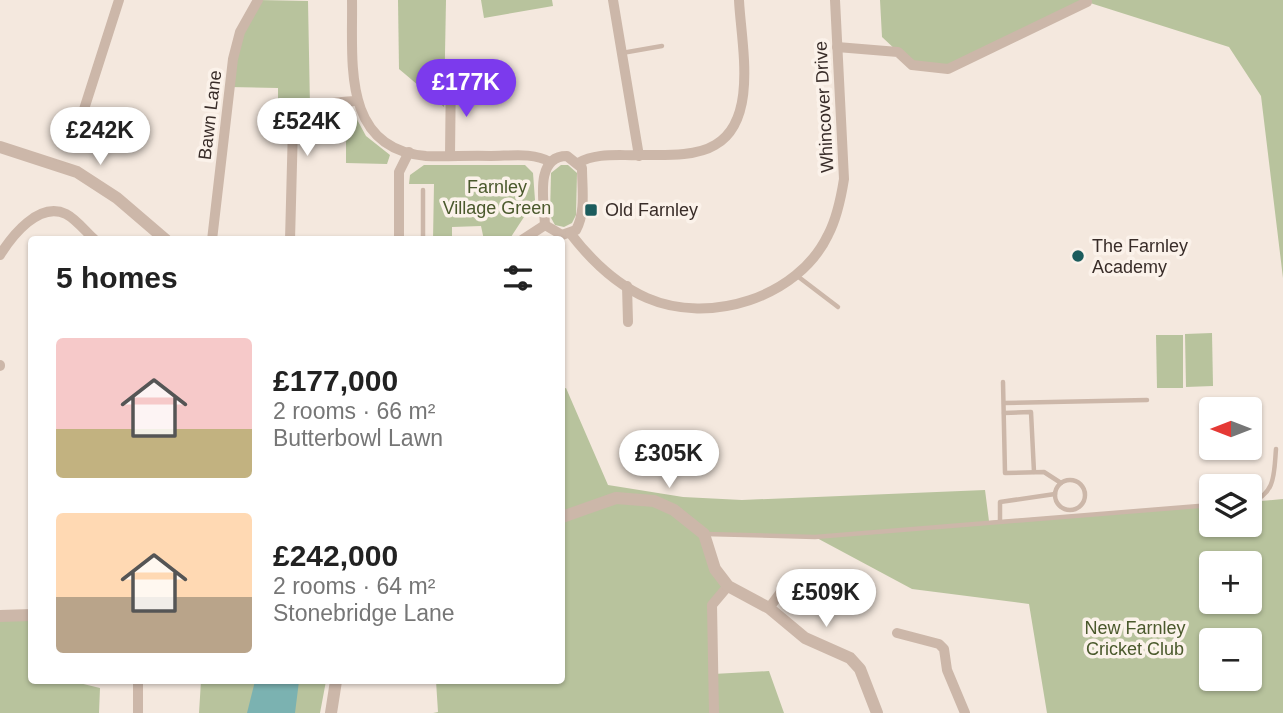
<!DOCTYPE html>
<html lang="en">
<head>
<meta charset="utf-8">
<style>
	:root { --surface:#fff; --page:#f6f6f6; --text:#222; --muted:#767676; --accent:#7c3aed }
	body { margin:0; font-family:Helvetica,sans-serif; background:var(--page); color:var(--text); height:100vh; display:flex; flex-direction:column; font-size:26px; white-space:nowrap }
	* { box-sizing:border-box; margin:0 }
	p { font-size:23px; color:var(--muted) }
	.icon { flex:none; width:38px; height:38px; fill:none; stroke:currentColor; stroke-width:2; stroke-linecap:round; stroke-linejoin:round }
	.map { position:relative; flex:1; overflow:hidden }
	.drawer { position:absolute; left:28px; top:236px; width:537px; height:448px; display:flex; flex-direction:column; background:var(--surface); border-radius:7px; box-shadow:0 2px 5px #0004 }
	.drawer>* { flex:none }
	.needle { width:46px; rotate:270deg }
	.fabs { position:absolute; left:1199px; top:397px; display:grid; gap:14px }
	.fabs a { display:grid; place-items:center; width:63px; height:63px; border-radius:7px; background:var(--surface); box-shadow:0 2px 5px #0004; font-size:35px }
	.price { position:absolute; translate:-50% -60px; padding:0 16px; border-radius:24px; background:#fff; color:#222; font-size:23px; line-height:46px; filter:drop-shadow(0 2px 4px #0008) }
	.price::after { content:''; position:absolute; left:50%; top:42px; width:21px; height:16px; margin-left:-10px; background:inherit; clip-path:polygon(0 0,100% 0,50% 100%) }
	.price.selected { background:var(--accent); color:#fff }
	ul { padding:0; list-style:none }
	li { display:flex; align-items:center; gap:21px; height:175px; padding:0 28px }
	li span { display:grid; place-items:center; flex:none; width:196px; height:140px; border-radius:7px; color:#555 }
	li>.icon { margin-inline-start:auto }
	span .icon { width:84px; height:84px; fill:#fffc; stroke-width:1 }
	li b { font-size:30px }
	h2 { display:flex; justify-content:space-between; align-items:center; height:84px; padding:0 28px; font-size:30px }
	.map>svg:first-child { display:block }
</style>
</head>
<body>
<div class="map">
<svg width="1283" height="713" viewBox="0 0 1283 713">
	<rect width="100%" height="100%" fill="#f4e8de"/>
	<g fill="#b8c39d" fill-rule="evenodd">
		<polygon points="258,0 308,1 310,107 293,126 278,125 278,88 229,87 233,59"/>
		<polygon points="398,0 446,0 444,107 399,69"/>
		<polygon points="481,0 552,0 553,6 484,18"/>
		<polygon points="880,0 1283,0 1283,278 1261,96 1229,47 1087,2 948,69 912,65 882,37"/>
		<polygon points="317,110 346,110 354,114 366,136 390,155 387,164 346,163 346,141 352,136 344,119 309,119 309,115"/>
		<polygon points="424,165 525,165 533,173 535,200 509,240 484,240 481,226 452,227 452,240 433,240 434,184 409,184 410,175"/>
		<polygon points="561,165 568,165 577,173 576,215 572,223 564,227 555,225 550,216 551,173"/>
		<polygon points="1212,333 1213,386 1186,387 1185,334"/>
		<polygon points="1156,335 1183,335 1183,388 1157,388"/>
		<path d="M 566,388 L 608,485 L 683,497 L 742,500 L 985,490 L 989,521 L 1211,505 L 1211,525 L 1250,525 L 1250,502 L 1283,499 L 1283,713 L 1047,713 L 1029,604 L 912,589 L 815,537 L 705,534 L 728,586 L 712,606 L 713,674 L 769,671 L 784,713 L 433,713 L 438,712 L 436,681 L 562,681 L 562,389 ZM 1211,564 L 1250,564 L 1250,602 L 1211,602 ZM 1211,640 L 1250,640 L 1250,679 L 1211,679 Z"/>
		<polygon points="31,615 32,681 71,681 100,688 99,713 0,713 0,616"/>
		<polygon points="201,681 326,681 320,713 199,713"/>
	</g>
	<polygon fill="#7bb2b1" points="255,681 299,681 295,713 247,713"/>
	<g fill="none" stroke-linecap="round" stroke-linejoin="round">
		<g stroke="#ccb7a9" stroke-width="4.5">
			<polyline points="622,53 662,46"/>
			<polyline points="423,190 423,240"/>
			<polyline points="796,275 838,307"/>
			<polyline points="1003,382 1005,473 1044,472 1061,483"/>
			<polyline points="1004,403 1147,400"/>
			<polyline points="1004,413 1031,412 1034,472"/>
			<circle cx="1070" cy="495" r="15"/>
			<path d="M 1250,502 C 1276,495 1274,472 1276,449"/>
			<polyline points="1000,521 1000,502 1055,494"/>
			<polyline points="705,534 815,537 1211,505"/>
		</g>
		<g stroke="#ccb7a9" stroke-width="10">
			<path d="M 352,0 C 353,61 341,149 426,156 C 447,157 470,155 491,156 C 510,156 533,152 550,162"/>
			<polyline points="613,0 639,156"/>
			<polyline points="837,47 898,52 912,65 948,69 1087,2"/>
			<polyline points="78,128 119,0"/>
			<polyline points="450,155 451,69 463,68"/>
			<path d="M 567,156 L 582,168 C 582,188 586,212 576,230 L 562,235 L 545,225 C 544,203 534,156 567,156 Z"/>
			<path d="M 578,163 C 597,152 620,156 641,155 C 664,155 695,157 715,145 C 759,120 741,43 739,0"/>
			<path d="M 570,233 C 590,259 617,285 647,298 C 709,325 798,298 828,235 C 837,218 841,198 844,179 L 835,0"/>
			<polyline points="212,240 233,59 240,32 258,0"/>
			<path d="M 290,240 L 293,126 C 305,102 331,103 355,101"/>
			<polyline points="399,240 399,172 409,152"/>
			<polyline points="522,240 545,225"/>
			<path d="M 0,255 C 12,236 39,201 66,214 C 76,219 86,232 95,240"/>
			<polyline points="627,286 628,322"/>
			<polyline points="0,366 0,365"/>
			<polyline points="769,608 784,588 805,587"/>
			<polyline points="897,633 939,644 944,649 947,670 965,713"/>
			<polyline points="138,681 138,713"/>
			<polyline points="714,713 712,605 728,586"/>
		</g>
		<g stroke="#ccb7a9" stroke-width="12">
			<polyline points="0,147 77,172 117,198 166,240"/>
			<polyline points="562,517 616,498 654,501 674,510 704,534 715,569 728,586 769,608 805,638 850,658 860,669 877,713"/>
			<polyline points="0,616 32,615"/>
			<polyline points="331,713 336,681"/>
		</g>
	</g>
	<g fill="#1c5c5d" stroke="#fbf2ea" stroke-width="2.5">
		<rect x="584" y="203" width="14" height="14" rx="3.5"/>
		<circle cx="1078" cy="256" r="7"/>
	</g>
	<g text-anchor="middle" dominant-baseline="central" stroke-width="7" stroke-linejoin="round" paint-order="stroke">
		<g font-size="18" fill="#392d29" stroke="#fbf2ea">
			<text transform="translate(824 107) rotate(-93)">Whincover Drive</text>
			<text transform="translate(210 115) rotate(-83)">Bawn Lane</text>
		</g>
		<g font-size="18" fill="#4a592c" stroke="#fbf2ea">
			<text x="497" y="187">Farnley<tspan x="497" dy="21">Village Green</tspan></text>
			<text x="1135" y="628">New Farnley<tspan x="1135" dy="21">Cricket Club</tspan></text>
		</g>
		<g font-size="18" fill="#392d29" stroke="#fbf2ea" text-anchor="start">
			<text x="605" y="210">Old Farnley</text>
			<text x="1092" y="246">The Farnley<tspan x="1092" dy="21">Academy</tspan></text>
		</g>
	</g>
</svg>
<div class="fabs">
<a><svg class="needle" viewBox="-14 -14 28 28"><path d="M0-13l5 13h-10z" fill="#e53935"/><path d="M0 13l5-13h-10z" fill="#767676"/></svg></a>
<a><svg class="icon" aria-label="layers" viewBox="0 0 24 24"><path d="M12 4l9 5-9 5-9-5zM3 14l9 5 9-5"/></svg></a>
<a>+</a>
<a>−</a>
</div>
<b class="price selected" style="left:466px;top:119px">£177K</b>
<b class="price" style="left:307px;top:158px">£524K</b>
<b class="price" style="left:100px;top:167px">£242K</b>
<b class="price" style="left:669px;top:490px">£305K</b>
<b class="price" style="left:826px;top:629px">£509K</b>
<section class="drawer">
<h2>5 homes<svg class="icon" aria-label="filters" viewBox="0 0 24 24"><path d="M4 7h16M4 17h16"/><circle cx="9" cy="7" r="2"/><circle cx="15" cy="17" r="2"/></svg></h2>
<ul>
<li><span style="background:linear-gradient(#f6c9c9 65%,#c2b280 0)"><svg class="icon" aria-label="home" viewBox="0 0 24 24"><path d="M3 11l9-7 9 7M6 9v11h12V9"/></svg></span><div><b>£177,000</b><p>2 rooms · 66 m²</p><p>Butterbowl Lawn</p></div></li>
<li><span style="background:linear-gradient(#ffd9b3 60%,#b9a48a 0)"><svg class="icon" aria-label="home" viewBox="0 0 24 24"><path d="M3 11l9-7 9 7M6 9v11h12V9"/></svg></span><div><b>£242,000</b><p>2 rooms · 64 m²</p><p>Stonebridge Lane</p></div></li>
</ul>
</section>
</div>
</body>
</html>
